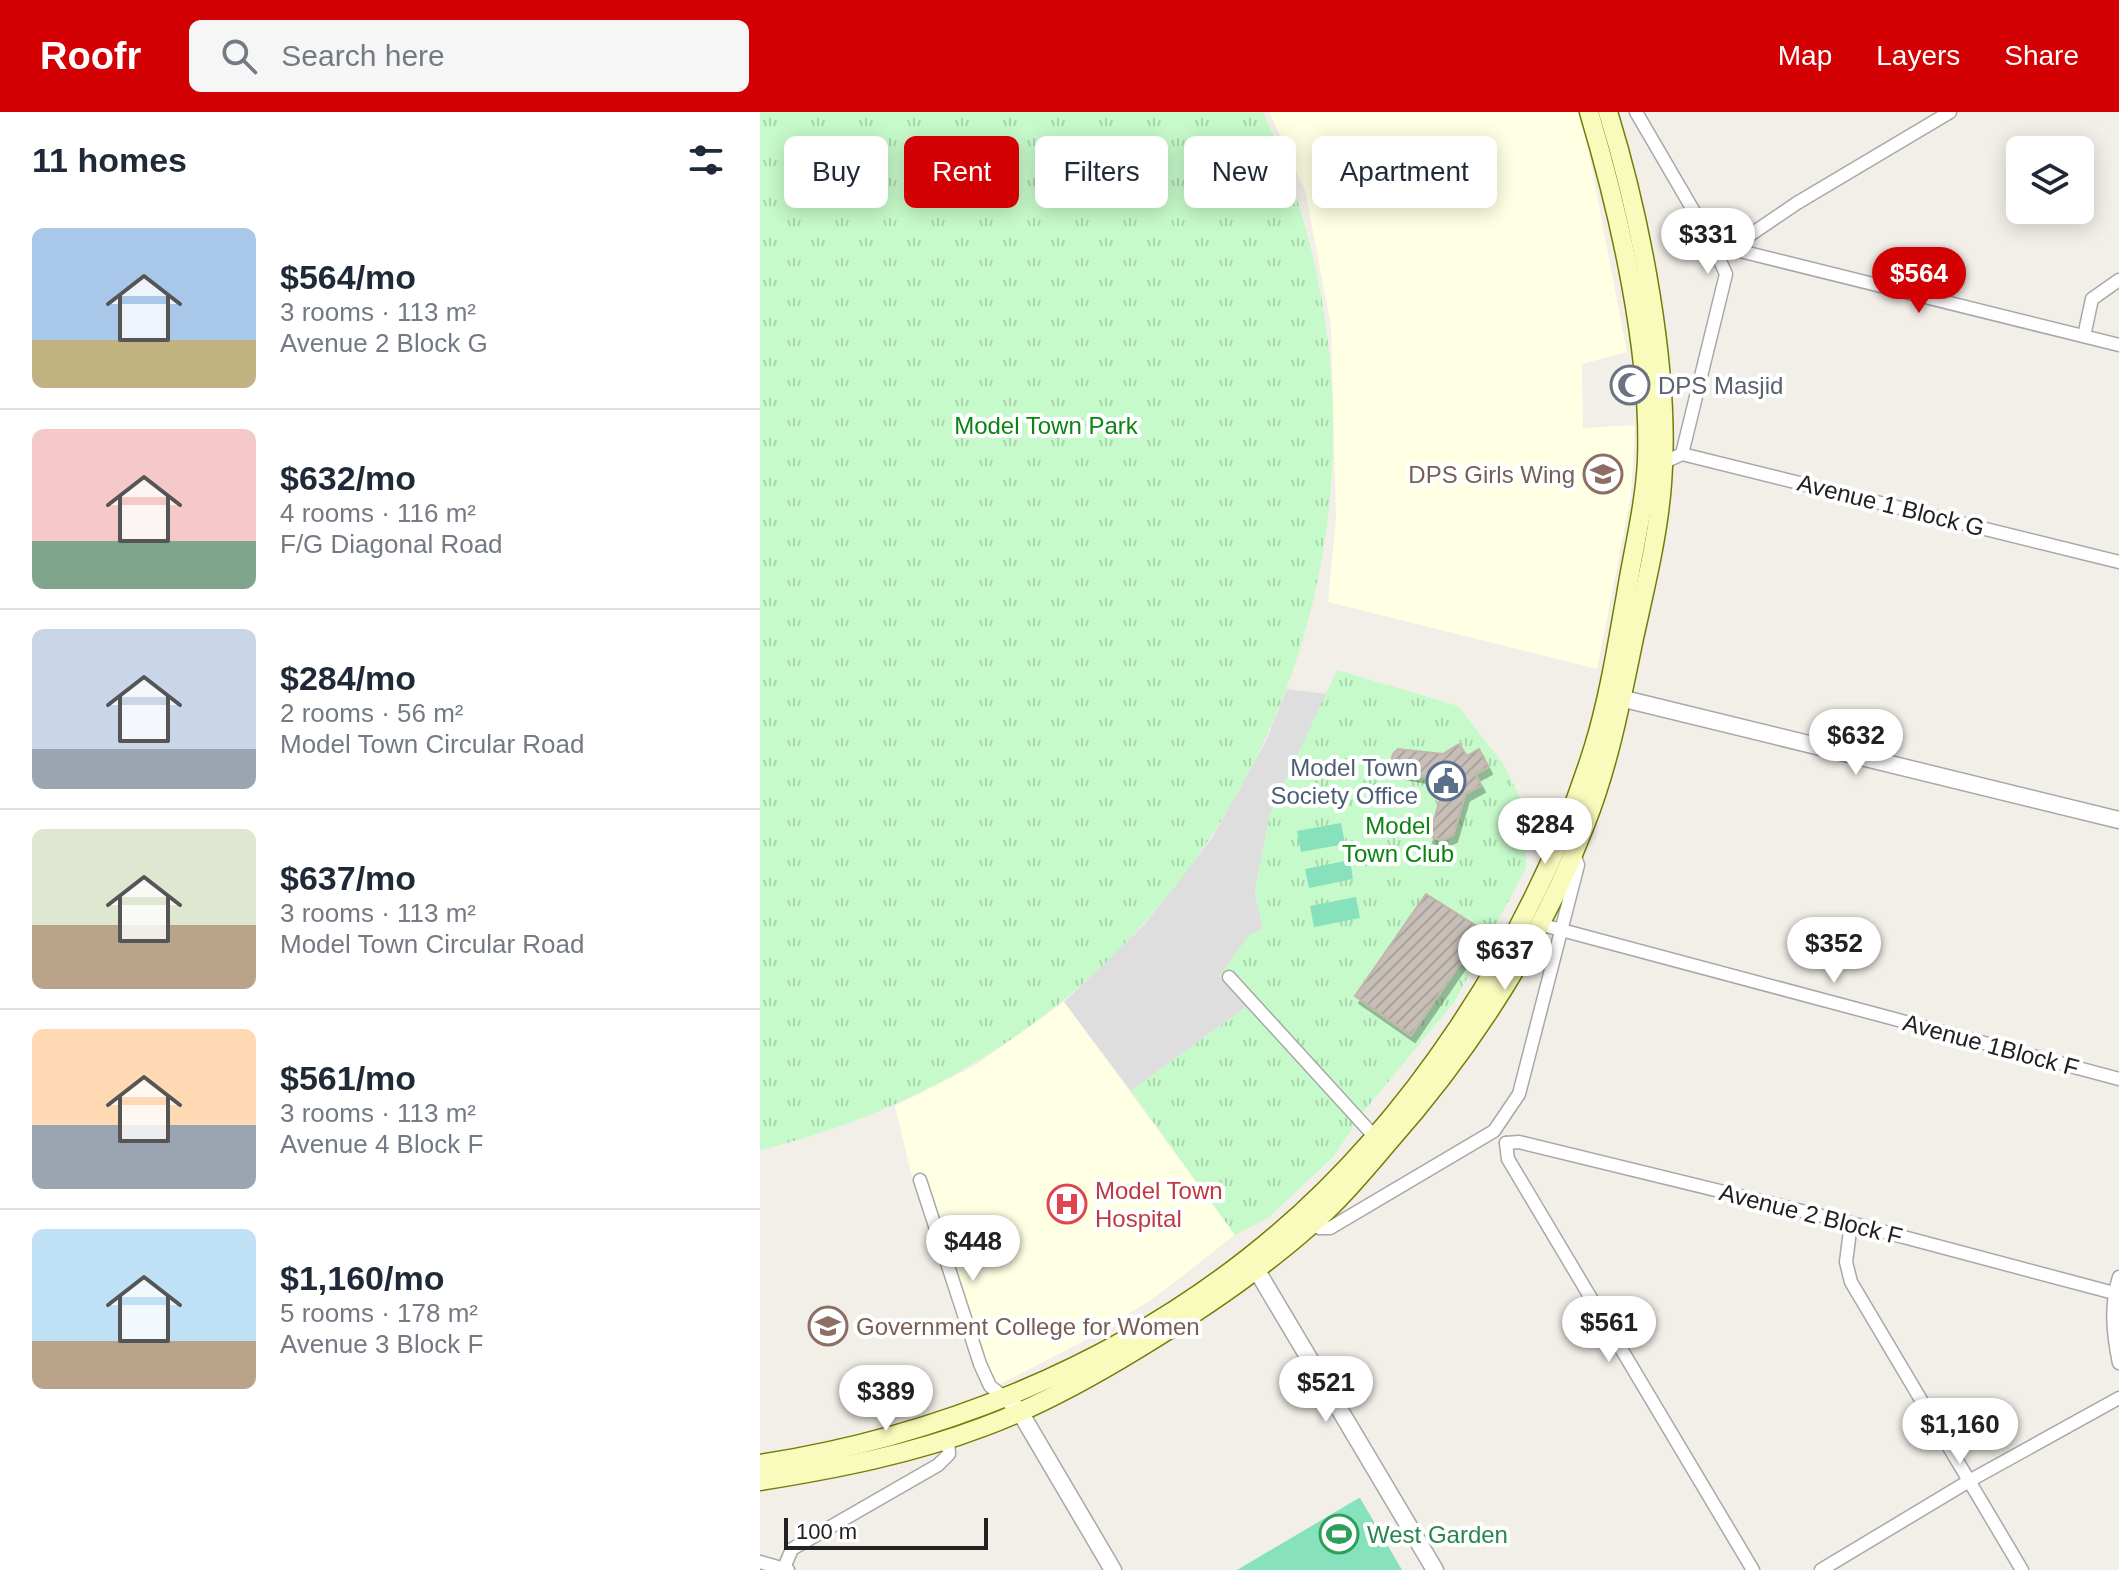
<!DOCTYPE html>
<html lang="en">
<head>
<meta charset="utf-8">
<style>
	:root { --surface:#fff; --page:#f6f6f7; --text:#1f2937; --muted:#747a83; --line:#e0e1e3; --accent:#d30004 }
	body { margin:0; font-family:Helvetica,sans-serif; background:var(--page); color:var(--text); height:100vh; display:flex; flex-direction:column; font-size:30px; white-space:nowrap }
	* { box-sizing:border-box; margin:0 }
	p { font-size:26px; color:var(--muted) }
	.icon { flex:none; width:44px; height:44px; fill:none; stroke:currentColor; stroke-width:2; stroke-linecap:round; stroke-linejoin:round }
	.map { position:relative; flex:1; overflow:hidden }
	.side { display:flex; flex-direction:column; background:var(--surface); width:760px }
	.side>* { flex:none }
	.banner { position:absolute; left:24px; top:24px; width:760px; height:72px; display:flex; gap:16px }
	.controls { position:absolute; left:1246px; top:24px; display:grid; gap:16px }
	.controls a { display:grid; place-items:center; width:88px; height:88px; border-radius:12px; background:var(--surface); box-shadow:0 4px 20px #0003; font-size:40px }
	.scale { position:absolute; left:24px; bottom:20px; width:204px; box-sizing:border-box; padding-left:8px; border:4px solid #212121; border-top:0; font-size:22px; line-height:28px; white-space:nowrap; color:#212121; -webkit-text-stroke:6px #fff; paint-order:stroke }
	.price { position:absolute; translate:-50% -68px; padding:0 18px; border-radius:28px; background:#fff; color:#222; font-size:26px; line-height:52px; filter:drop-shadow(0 2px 4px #0008) }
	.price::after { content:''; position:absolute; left:50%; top:48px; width:24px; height:18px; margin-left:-12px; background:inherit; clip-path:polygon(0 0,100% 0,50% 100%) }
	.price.active { background:var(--accent); color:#fff }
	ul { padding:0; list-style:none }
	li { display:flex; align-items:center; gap:24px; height:200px; padding:0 32px }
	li+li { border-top:2px solid var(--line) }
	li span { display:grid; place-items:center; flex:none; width:224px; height:160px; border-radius:12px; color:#555 }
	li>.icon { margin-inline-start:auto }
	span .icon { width:96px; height:96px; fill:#fffc; stroke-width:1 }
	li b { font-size:34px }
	h2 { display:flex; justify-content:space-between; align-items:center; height:96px; padding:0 32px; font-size:34px }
	.pill { padding:0 28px; border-radius:12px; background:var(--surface); box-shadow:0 4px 20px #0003; font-size:28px; line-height:72px }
	.pill.active { background:var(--accent); color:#fff }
	header { display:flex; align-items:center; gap:48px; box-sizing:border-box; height:112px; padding:0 40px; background:var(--accent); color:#fff }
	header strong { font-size:38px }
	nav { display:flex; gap:44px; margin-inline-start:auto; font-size:28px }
	.search { width:560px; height:72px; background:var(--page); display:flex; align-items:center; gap:20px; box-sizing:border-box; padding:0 28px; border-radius:12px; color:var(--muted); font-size:30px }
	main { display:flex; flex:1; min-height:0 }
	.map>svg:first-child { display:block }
</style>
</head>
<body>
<header>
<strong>Roofr</strong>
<div class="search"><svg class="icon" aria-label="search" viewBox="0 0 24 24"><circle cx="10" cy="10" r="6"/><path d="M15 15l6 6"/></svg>Search here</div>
<nav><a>Map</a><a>Layers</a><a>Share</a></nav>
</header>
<main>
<section class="side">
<h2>11 homes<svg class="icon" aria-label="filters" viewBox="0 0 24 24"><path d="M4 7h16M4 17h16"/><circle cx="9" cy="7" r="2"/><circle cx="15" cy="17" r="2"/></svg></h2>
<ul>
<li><span style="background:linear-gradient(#a9c7e8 70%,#c2b280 0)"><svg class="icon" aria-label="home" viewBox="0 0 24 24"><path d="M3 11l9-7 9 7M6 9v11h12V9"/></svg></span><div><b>$564/mo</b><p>3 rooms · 113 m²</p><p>Avenue 2 Block G</p></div></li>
<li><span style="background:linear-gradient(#f6c9c9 70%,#7fa58c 0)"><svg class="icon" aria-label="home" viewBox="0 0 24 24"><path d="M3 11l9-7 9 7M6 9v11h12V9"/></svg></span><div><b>$632/mo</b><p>4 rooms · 116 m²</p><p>F/G Diagonal Road</p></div></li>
<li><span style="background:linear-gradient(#c9d6e8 75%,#9aa5b1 0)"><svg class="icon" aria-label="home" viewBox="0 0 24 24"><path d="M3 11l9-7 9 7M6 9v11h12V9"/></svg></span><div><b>$284/mo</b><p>2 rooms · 56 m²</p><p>Model Town Circular Road</p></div></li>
<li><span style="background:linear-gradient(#dfe7d0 60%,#b9a48a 0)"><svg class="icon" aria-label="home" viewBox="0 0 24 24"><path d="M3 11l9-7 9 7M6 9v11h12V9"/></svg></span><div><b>$637/mo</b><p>3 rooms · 113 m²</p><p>Model Town Circular Road</p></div></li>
<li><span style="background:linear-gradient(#ffd9b3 60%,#9aa5b1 0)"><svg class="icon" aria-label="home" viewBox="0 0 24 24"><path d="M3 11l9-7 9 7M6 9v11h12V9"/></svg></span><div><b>$561/mo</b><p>3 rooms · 113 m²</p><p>Avenue 4 Block F</p></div></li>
<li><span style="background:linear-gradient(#bfe0f5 70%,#b9a48a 0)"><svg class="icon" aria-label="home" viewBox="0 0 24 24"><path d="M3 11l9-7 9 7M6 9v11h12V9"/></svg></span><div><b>$1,160/mo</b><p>5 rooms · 178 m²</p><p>Avenue 3 Block F</p></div></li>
</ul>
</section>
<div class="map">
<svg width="1359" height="1458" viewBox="0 0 1359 1458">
	<defs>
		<pattern id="park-tufts" width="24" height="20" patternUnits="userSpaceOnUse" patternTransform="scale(2)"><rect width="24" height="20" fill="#c6faca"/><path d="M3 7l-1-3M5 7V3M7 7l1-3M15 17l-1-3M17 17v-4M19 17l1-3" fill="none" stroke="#aad6ad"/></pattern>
		<pattern id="building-hatch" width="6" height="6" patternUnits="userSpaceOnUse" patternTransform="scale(2)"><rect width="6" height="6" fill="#c7beb7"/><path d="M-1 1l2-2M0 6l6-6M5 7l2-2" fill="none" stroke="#aba39d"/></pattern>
		<filter id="shadow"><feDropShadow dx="4" dy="7" stdDeviation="0" flood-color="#0004"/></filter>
	</defs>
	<rect width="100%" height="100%" fill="#f2eee8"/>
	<polygon fill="#dfdede" points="527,577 567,582 510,702 495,779 503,817 494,889 371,979 304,890 384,813 452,726 506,629"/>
	<g fill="#ffffe4">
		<polygon points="509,0 818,0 824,16 867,240 822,252 823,316 875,313 871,384 837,557 568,490 576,405 571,214 545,78"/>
		<polygon points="304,890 475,1123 394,1186 322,1230 225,1280 206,1236 151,1061 135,994 214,954"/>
	</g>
	<g fill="url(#park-tufts)">
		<path d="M 0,0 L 503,0 C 701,433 463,926 0,1038 Z"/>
		<polygon points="577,558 698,594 744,653 764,694 766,756 695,889 604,999 573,1045 508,1106 475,1123 371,979 494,889 459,865 489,823 503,817 495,779 510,702"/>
	</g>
	<g fill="#86e1bc">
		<polygon points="581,711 585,732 541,740 537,719"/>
		<polygon points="590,748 593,767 549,776 545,757"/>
		<polygon points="596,785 600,806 554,815 550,794"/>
		<polygon points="600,1386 642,1458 477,1458 599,1386"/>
	</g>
	<g fill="url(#building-hatch)" stroke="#c4b5aa" stroke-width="2" filter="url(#shadow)">
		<polygon points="699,632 707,644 719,637 728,655 715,662 721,673 705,682 693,723 682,728 669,724 682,681 674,666 629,658 633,642 638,637 683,642"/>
		<polygon points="666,782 723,818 651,923 595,884"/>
	</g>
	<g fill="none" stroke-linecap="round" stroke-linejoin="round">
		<g stroke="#a8a8a8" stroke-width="15">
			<g id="minor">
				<polyline points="876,0 950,127 966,162 922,342"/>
				<polyline points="976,138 1359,233"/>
				<polyline points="972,140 987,125 1037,91 1190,0"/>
				<polyline points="1324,224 1332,187 1359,168"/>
				<polyline points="897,347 909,348 922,342 1359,450"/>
				<polyline points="779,812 1359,967"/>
				<polyline points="469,865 614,1024"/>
				<polyline points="746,1031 759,1030 1091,1111 1354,1181"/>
				<polyline points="746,1031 748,1047 993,1458"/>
				<polyline points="160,1068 220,1252 230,1274 246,1287"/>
				<polyline points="555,1110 559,1116 570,1116 734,1019 759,982 818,753 815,744"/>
				<polyline points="1091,1111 1086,1150 1091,1170 1262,1458"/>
				<path d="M 1359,1165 C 1350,1193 1353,1222 1359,1251"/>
				<polyline points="0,1450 28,1458"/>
				<polyline points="23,1458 32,1437 178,1353 189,1342 188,1328"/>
				<polyline points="1061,1458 1209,1369 1359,1286"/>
			</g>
		</g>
		<g stroke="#a8a8a8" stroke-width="19">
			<g id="tertiary">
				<polyline points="852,584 1359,708"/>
				<polyline points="490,1147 675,1458"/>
				<polyline points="252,1292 260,1300 353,1458"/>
			</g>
		</g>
		<g stroke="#727d04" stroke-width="21">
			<g id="secondary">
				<path d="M 0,1352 C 176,1325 348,1256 488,1146 C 646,1023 775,825 834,634 C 849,585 857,533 866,483 C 873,439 885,393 887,348 C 891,240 860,104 829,0"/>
				<path d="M 0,1369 C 75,1357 152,1342 223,1315 C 278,1295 330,1266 379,1236 C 440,1199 498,1160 551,1113 C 579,1089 603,1060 627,1032 C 710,938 780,831 825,713 C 849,653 861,589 874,526 C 885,476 898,424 902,372 C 911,260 881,107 848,0"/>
			</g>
		</g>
		<use href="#minor" stroke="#fff" stroke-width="12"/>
		<use href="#tertiary" stroke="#fff" stroke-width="16"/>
		<use href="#secondary" stroke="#f9fbbd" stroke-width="18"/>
	</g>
	<defs>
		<g id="mosque-ring" transform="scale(2)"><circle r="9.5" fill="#fff" stroke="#6b7280" stroke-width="1.5"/><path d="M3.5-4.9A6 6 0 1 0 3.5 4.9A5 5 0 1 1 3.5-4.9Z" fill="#6b7280"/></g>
		<g id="school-ring" transform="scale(2)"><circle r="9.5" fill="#fff" stroke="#8d6e63" stroke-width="1.5"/><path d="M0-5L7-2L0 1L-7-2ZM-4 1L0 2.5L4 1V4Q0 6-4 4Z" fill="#8d6e63"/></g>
		<g id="civic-ring" transform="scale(2)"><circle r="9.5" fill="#fff" stroke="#5c6f8a" stroke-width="1.5"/><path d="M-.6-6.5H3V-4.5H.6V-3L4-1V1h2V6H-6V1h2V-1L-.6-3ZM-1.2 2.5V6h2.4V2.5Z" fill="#5c6f8a"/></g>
		<g id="hospital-ring" transform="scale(2)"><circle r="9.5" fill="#fff" stroke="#e0444e" stroke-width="1.5"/><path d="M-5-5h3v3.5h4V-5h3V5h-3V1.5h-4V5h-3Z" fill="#e0444e"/></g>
		<g id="university-ring" transform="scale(2)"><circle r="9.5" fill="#fff" stroke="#8d6e63" stroke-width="1.5"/><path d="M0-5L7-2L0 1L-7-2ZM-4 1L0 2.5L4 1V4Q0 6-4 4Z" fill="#8d6e63"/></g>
		<g id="stadium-ring" transform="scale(2)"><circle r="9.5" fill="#fff" stroke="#2e9e5b" stroke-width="1.5"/><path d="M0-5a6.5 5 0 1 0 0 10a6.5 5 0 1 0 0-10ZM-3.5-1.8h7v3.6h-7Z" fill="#2e9e5b"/></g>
	</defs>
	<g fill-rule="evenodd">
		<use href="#mosque-ring" x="870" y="273"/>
		<use href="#school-ring" x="843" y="362"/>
		<use href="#civic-ring" x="686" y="669"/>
		<use href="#hospital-ring" x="307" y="1092"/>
		<use href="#university-ring" x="68" y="1214"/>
		<use href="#stadium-ring" x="579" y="1422"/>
	</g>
	<g text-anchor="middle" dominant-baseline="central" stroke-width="8" stroke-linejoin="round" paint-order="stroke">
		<g font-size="24" fill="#5b616d" stroke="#fff" text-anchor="start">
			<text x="898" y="273">DPS Masjid</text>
		</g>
		<g font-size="24" fill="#0b8413" stroke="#fff">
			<text x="286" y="313">Model Town Park</text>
			<text x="638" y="713">Model<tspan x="638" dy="28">Town Club</tspan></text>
		</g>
		<g font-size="24" fill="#785e54" stroke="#fff" text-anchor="end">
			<text x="815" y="362">DPS Girls Wing</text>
			<text x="96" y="1214" text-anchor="start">Government College for Women</text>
		</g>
		<g font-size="24" fill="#212121" stroke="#fff">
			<text transform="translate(1131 393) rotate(14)">Avenue 1 Block G</text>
			<text transform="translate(1231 933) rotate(15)">Avenue 1Block F</text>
			<text transform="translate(1051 1102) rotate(14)">Avenue 2 Block F</text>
		</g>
		<g font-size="24" fill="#4e5e75" stroke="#fff" text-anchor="end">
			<text x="658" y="655">Model Town<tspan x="658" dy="28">Society Office</tspan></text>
		</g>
		<g font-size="24" fill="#be3a42" stroke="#fff" text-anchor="start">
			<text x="335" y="1078">Model Town<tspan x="335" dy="28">Hospital</tspan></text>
		</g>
		<g font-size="24" fill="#27864d" stroke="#fff" text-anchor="start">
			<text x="607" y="1422">West Garden</text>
		</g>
	</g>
</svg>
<div class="controls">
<a><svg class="icon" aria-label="layers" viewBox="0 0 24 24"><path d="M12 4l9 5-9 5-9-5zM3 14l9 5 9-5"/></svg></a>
</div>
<div class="scale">100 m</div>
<b class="price" style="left:948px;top:164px">$331</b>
<b class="price active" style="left:1159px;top:203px">$564</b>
<b class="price" style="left:1096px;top:665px">$632</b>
<b class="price" style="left:785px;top:754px">$284</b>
<b class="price" style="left:1074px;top:873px">$352</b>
<b class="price" style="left:745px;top:880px">$637</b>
<b class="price" style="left:213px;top:1171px">$448</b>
<b class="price" style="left:849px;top:1252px">$561</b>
<b class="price" style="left:566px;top:1312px">$521</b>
<b class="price" style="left:126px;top:1321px">$389</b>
<b class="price" style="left:1200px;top:1354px">$1,160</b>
<div class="banner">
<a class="pill">Buy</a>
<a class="pill active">Rent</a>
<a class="pill">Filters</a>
<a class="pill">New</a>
<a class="pill">Apartment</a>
</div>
</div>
</main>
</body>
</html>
